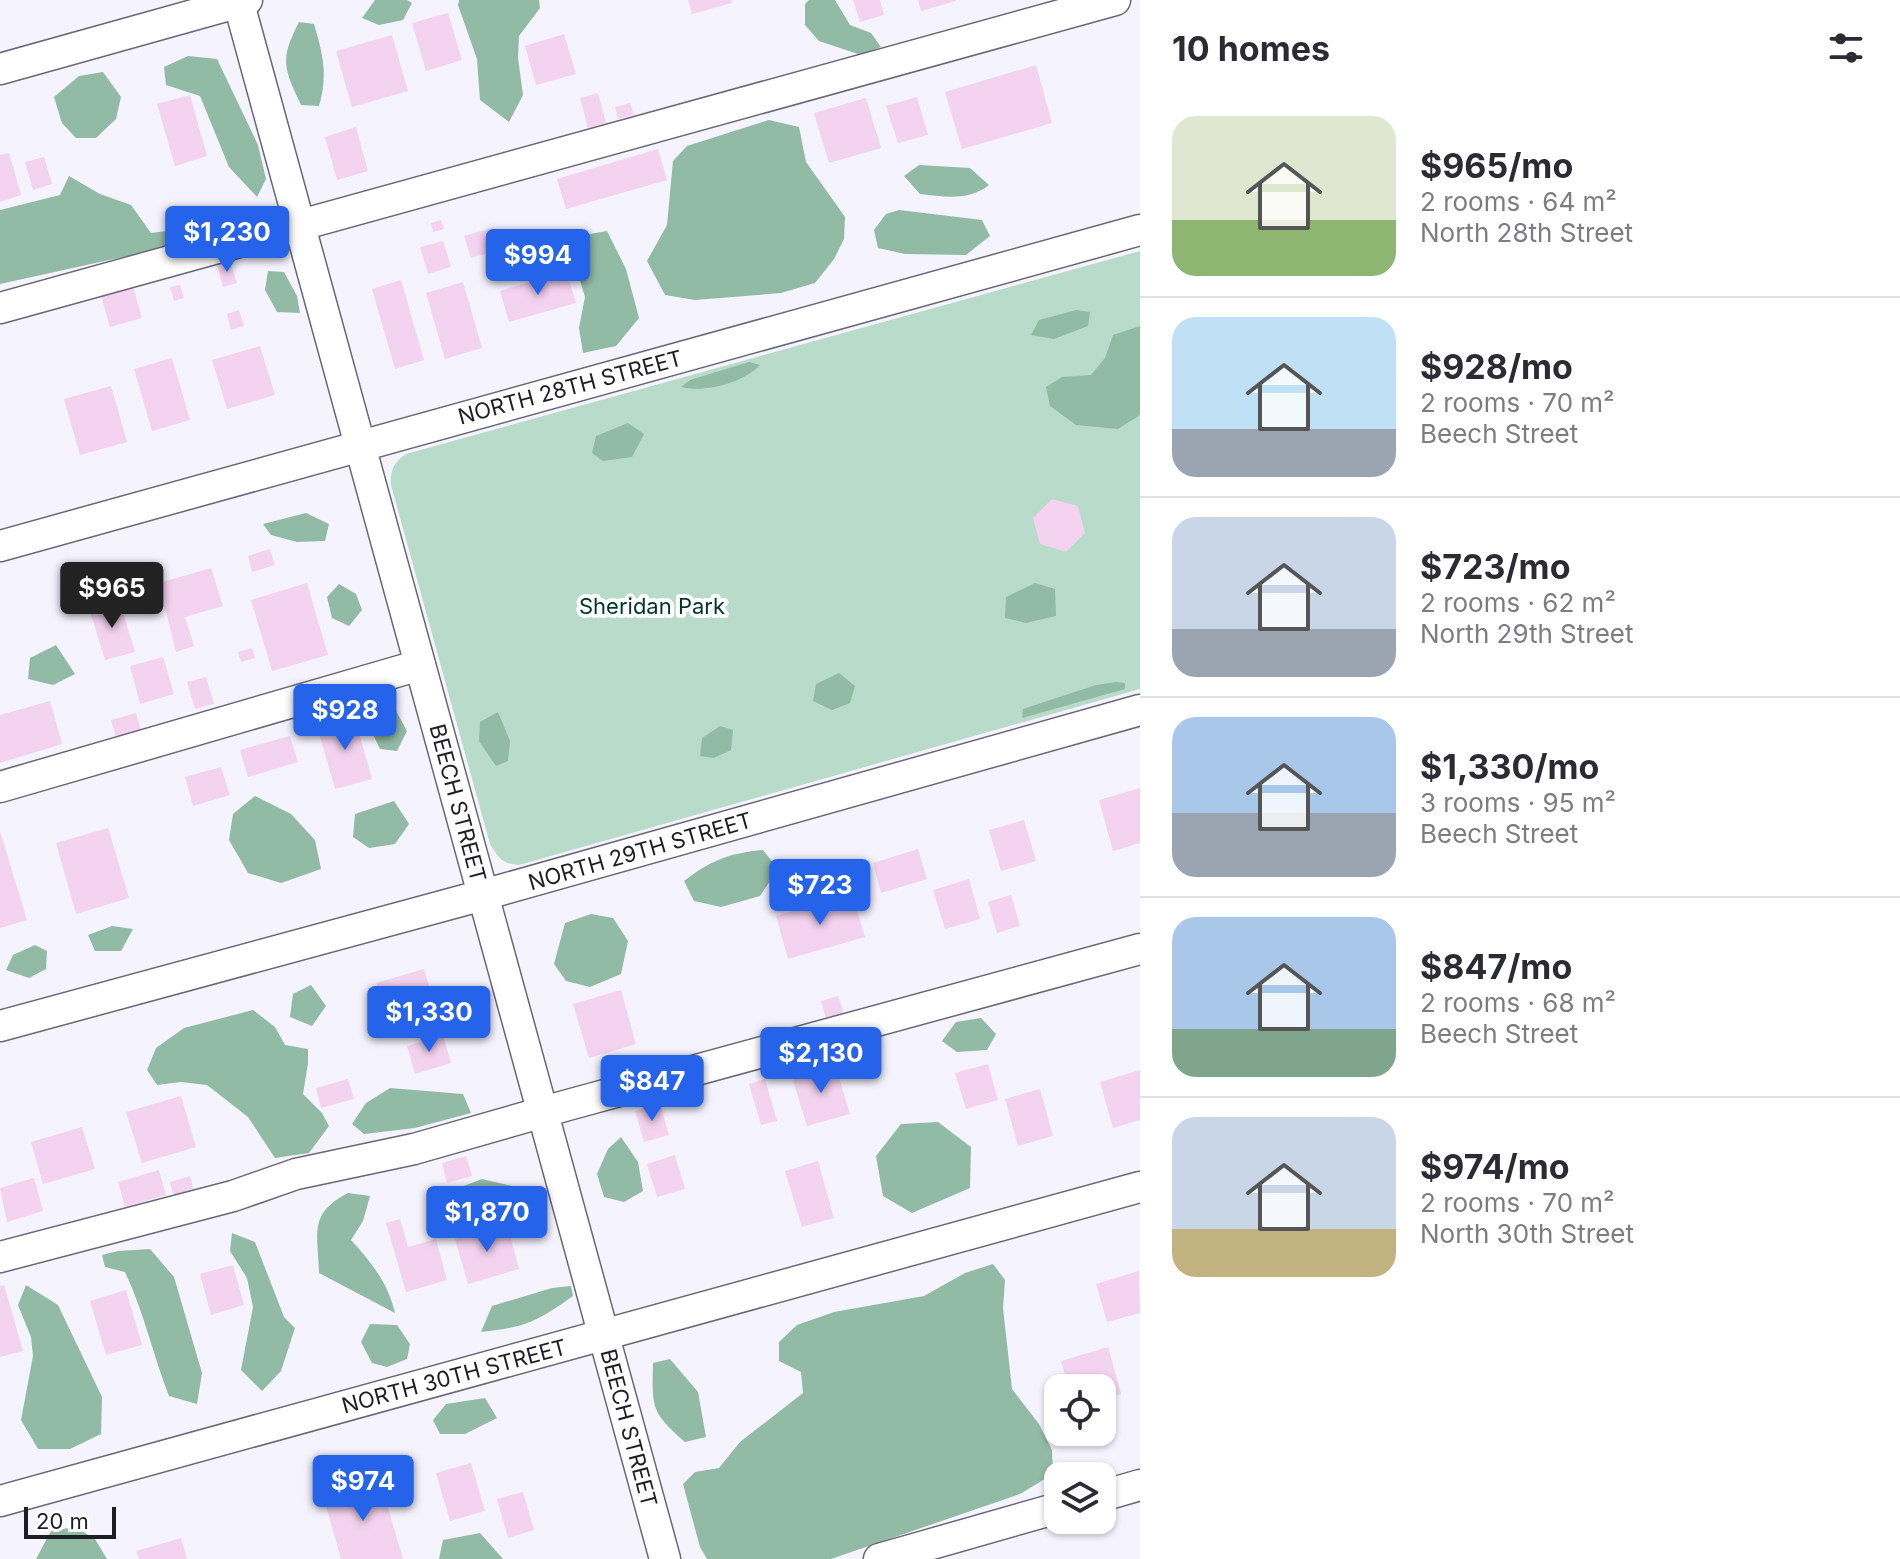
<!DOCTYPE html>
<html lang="en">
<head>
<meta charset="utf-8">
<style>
	:root { --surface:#fff; --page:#f7f7f7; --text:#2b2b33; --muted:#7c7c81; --line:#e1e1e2; --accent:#2563eb }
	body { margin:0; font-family:Inter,sans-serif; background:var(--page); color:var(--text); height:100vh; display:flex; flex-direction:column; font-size:30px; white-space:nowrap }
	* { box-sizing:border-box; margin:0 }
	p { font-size:26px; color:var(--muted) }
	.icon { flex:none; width:44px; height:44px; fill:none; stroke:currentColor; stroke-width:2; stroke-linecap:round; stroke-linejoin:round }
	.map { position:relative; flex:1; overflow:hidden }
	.side { display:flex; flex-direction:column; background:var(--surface); width:760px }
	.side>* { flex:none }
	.controls { position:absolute; left:1044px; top:1374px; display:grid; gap:16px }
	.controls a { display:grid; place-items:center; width:72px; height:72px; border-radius:16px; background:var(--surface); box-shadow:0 2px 6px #0004; font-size:40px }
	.scale { position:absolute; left:24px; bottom:20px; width:92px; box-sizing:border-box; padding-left:8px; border:4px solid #1f1e25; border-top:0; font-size:22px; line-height:28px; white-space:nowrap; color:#1f1e25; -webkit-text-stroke:6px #fff; paint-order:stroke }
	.price { position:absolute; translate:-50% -68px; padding:0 18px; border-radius:8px; background:var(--accent); color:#fff; font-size:26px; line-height:52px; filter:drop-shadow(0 2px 4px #0008) }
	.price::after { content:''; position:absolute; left:50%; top:48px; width:24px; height:18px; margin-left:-12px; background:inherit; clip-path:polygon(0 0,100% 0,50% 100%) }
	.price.on { background:#222; color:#fff }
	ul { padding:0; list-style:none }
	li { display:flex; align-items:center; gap:24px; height:200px; padding:0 32px }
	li+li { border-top:2px solid var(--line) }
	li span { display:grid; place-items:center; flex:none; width:224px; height:160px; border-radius:24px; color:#555 }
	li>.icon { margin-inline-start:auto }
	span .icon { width:96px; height:96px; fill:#fffc; stroke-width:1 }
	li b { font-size:34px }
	h2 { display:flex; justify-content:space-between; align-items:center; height:96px; padding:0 32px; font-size:34px }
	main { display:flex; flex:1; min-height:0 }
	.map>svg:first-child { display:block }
</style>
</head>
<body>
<main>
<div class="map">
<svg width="1140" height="1559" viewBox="0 0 1140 1559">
	<rect width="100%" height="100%" fill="#f4f3fe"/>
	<path fill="#b9dbc9" d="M 1140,251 L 1140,689 L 519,865 C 503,864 498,858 490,844 L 391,485 C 390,470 394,462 406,454 Z"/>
	<g fill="#92bba5">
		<polygon points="375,0 407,0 412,3 403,20 379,25 362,18"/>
		<polygon points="459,0 539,0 540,8 519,36 518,58 523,95 509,122 480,100 477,59 458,5"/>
		<polygon points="809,0 835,0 850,25 871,33 881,47 861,55 819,41 805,25 805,4"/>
		<path d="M 299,22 L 314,24 C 323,55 328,74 319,106 L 301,105 C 283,67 280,59 299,22 Z"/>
		<polygon points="188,56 217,59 258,145 266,179 257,197 229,167 200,96 166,85 164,67"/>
		<polygon points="103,72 121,97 116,119 96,138 76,138 62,123 54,97 79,76"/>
		<polygon points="769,120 799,127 806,162 845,217 844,239 834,259 815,283 781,293 695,300 665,295 647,261 667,225 673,161 687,146"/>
		<path d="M 919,165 L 970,168 L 989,185 C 968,201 946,197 920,194 L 904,176 Z"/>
		<polygon points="69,176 100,194 131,205 151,233 224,224 223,235 0,284 0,210 60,195"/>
		<polygon points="899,210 982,220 990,236 966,255 905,254 878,248 874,230 886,214"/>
		<polygon points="607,231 626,269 639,318 616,346 583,353 579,328 585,297 570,247 578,236"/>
		<polygon points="268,271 284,272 297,296 300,313 277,312 265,290"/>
		<polygon points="1076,310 1090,312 1088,326 1054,339 1031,335 1039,320"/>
		<polygon points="1140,326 1140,415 1118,429 1076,425 1050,406 1046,387 1062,377 1091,375 1105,358 1113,335"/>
		<path d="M 749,362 L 760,365 C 743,383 705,393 681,387 L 690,380 Z"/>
		<polygon points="628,423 644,434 632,457 603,461 592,453 596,436"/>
		<polygon points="306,513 329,524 325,541 297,542 271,535 263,524"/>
		<polygon points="1035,583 1055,589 1056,616 1026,623 1005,618 1006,597"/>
		<polygon points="339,584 356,594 362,610 349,626 332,618 327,597"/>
		<polygon points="56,645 75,674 53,685 28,679 30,658"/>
		<polygon points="839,673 855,686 850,703 832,710 813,701 816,684"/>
		<polygon points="1116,682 1125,683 1125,689 1022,718 1023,709 1096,685"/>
		<polygon points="395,709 407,731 397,751 380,749 371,730 377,710"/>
		<polygon points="498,712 510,741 508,761 496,766 479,741 480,722"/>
		<polygon points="720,726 733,730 731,750 714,758 700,756 702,738"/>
		<polygon points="255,796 291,814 315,840 321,869 281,883 248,873 229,840 233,814"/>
		<polygon points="394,801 409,824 395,844 369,848 353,837 355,814"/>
		<path d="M 763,850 L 778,869 L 760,896 L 721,907 L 694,901 L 684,881 C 711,860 730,853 763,850 Z"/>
		<polygon points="591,914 613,918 628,941 621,974 590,987 566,981 554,964 565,923"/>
		<polygon points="112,926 133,929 121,951 95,951 88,935"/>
		<polygon points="35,945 47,951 46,969 29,978 6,970 13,955"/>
		<polygon points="311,985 326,1006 312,1026 290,1017 293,994"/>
		<polygon points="253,1010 275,1027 285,1045 308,1049 308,1063 303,1094 322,1113 329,1126 309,1153 275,1158 248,1117 207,1085 181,1082 157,1085 147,1070 156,1048 184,1028"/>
		<polygon points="981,1018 996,1034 987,1050 957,1052 942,1041 956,1022"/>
		<polygon points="390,1088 463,1094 471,1113 415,1128 364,1134 352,1124 366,1103"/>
		<polygon points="938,1122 971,1147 970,1188 912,1213 883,1196 876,1156 901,1124"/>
		<polygon points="621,1137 638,1162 643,1191 624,1202 604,1197 597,1174 608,1149"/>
		<polygon points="482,1179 525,1189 546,1223 534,1234 498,1212 458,1217 438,1208 453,1190"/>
		<path d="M 348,1193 L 370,1196 L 363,1221 L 351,1240 C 372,1263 388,1283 395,1313 L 319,1273 C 318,1233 308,1214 348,1193 Z"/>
		<polygon points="232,1233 255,1242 284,1317 295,1328 281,1371 262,1391 241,1370 253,1307 247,1278 230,1251"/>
		<path d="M 150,1249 L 174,1277 L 202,1373 L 197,1404 L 169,1396 C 153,1355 144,1312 125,1272 L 105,1267 L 102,1255 L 118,1251 Z"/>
		<polygon points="993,1264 1005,1280 1003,1308 1012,1389 1039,1424 1052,1450 1053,1474 1020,1494 831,1559 707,1559 700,1547 683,1484 695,1472 719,1468 740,1442 803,1393 801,1372 779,1361 779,1342 797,1325 834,1312 924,1296 965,1273"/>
		<polygon points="26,1285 58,1305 102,1397 101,1434 70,1449 38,1449 21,1420 33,1356 31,1337 18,1305"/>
		<path d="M 571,1286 L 573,1296 C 536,1322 526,1327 481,1332 L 492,1306 L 552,1288 Z"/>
		<polygon points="370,1324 397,1325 410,1344 407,1359 387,1367 372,1363 361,1342"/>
		<path d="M 670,1359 L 698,1392 L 706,1437 L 685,1442 C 651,1412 652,1408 653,1363 Z"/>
		<polygon points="485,1398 497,1418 465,1434 440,1434 433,1420 446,1404"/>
		<polygon points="75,1527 95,1539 107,1559 36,1559 51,1531"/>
		<polygon points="480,1533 503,1559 439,1559 443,1540"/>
	</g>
	<g fill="#f4d3f1">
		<polygon points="688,0 731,0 732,3 692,14"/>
		<polygon points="853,0 880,0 884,15 860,22"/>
		<polygon points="918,0 956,0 956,1 921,11"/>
		<polygon points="448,13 462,60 426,71 412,23"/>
		<polygon points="564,34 576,74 536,85 525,46"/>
		<polygon points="392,35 408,91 352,107 336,51"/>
		<polygon points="1036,65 1052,123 962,149 945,92"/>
		<polygon points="598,93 606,123 588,128 580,98"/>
		<polygon points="190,95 207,156 175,166 157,104"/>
		<polygon points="917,97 928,135 898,143 886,106"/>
		<polygon points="866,98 881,148 829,163 814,113"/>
		<polygon points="630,103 634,115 618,119 615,107"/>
		<polygon points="356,127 368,171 337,180 325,137"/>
		<polygon points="658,149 667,180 566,209 557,179"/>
		<polygon points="9,153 21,195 0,202 0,155"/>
		<polygon points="44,157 52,184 33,190 25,162"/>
		<polygon points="441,220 444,229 433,232 431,223"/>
		<polygon points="492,228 499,250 471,258 464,236"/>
		<polygon points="443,241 451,267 428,274 420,247"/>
		<polygon points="230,261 237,283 223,287 217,265"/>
		<polygon points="566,271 576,303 509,322 500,291"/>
		<polygon points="401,280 424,360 395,369 372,289"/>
		<polygon points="463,282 482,348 445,359 426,293"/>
		<polygon points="180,285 184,298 174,301 170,287"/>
		<polygon points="133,287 142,318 110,327 101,296"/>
		<polygon points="239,310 244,326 231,330 227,314"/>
		<polygon points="260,346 275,395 227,409 212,360"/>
		<polygon points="172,358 190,420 152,431 134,369"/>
		<polygon points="111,386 127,442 80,455 64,399"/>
		<polygon points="1052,499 1078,506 1085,533 1066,552 1040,544 1033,518"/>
		<polygon points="270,549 275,565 252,572 248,556"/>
		<polygon points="211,568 223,606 185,617 194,646 176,652 159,583"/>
		<polygon points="307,583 328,655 272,671 251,600"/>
		<polygon points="119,599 135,652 105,660 89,608"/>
		<polygon points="252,648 255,658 241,662 238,652"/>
		<polygon points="163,657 174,694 140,704 130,666"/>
		<polygon points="206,677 214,704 195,709 187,682"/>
		<polygon points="50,701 62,744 0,763 0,715"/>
		<polygon points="136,713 141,731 116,738 111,720"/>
		<polygon points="354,715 372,779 335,789 317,726"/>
		<polygon points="290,736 298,762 248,777 240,750"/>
		<polygon points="221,767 230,795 193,806 185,777"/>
		<polygon points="1140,788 1140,843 1113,851 1099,800"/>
		<polygon points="1024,820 1036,861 1001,871 989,830"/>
		<polygon points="108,828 129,898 76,914 56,843"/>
		<polygon points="0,831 27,920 0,928"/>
		<polygon points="918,849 927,879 881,893 873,863"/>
		<polygon points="969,879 980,919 945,929 933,890"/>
		<polygon points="852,894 865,937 788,959 776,916"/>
		<polygon points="1011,895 1020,926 997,933 988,902"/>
		<polygon points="424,969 438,1018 391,1031 376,983"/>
		<polygon points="621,990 636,1044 589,1058 573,1004"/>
		<polygon points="838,996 844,1014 826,1019 821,1001"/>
		<polygon points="443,1035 451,1063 415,1074 407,1046"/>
		<polygon points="835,1064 850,1114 807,1126 792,1077"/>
		<polygon points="988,1064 998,1100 966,1109 955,1073"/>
		<polygon points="1140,1070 1140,1120 1113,1128 1100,1082"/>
		<polygon points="348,1079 354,1099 321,1108 316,1088"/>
		<polygon points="765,1079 777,1121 761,1125 749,1084"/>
		<polygon points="1040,1089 1053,1136 1018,1146 1005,1099"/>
		<polygon points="181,1096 196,1147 142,1163 126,1112"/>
		<polygon points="660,1104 669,1135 644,1142 635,1111"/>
		<polygon points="82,1127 95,1169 43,1184 31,1142"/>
		<polygon points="675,1155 685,1189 657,1197 647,1164"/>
		<polygon points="466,1156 472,1176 447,1183 442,1163"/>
		<polygon points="818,1161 834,1218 802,1227 785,1171"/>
		<polygon points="159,1170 166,1195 125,1207 118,1182"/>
		<polygon points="190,1176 194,1191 174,1197 170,1182"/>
		<polygon points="34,1178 43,1211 7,1222 0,1188"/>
		<polygon points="400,1219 408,1247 436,1239 447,1280 406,1292 386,1223"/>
		<polygon points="507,1224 519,1269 468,1284 455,1239"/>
		<polygon points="233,1265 244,1305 211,1315 200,1274"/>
		<polygon points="1139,1271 1140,1313 1107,1322 1096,1284"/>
		<polygon points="4,1285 23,1351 0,1357 0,1286"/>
		<polygon points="126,1290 142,1345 106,1355 90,1301"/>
		<polygon points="1108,1347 1121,1394 1102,1399 1102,1388 1069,1388 1061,1361"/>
		<polygon points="471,1463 485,1511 450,1521 436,1473"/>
		<polygon points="379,1478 403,1559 341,1559 323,1495"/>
		<polygon points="523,1492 534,1530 508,1538 497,1499"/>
		<polygon points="181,1538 187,1559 139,1559 136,1551"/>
	</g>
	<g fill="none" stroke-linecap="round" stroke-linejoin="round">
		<g stroke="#6a6878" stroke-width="33">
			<g id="minor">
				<polyline points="238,0 665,1559"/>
				<polyline points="0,69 247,0"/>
				<polyline points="0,308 1115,0"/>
				<polyline points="0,546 1140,230"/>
				<polyline points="0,787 420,665"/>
				<polyline points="0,1026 483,895 1140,710"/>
				<polyline points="0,1257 233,1196 296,1174 414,1149 568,1105 1140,949"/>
				<polyline points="1102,1496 1140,1485"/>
				<polyline points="0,1501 1140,1187"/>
				<polyline points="879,1559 1058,1508"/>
			</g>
		</g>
		<use href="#minor" stroke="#fff" stroke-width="30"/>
	</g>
	<g text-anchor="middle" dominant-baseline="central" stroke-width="8" stroke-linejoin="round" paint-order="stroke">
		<g font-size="22" fill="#1f1e25" stroke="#fff">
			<text transform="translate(570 387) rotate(-15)">NORTH 28TH STREET</text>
			<text transform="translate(458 803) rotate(75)">BEECH STREET</text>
			<text transform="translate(640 851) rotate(-16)">NORTH 29TH STREET</text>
			<text transform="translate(454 1376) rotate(-15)">NORTH 30TH STREET</text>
			<text transform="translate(629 1428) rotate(75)">BEECH STREET</text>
		</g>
		<g font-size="22" fill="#003722" stroke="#fff">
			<text x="652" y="606">Sheridan Park</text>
		</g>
	</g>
</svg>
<div class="controls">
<a><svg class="icon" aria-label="locate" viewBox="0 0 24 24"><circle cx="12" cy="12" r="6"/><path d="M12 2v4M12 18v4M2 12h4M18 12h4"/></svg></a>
<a><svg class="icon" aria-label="layers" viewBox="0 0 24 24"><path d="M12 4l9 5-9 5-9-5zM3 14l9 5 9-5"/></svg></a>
</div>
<div class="scale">20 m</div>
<b class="price" style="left:227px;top:274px">$1,230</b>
<b class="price" style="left:538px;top:297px">$994</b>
<b class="price on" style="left:112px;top:630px">$965</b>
<b class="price" style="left:345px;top:752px">$928</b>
<b class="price" style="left:820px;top:927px">$723</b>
<b class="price" style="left:429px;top:1054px">$1,330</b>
<b class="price" style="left:821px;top:1095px">$2,130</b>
<b class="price" style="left:652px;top:1123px">$847</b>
<b class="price" style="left:487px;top:1254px">$1,870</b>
<b class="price" style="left:363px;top:1523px">$974</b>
</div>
<section class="side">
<h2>10 homes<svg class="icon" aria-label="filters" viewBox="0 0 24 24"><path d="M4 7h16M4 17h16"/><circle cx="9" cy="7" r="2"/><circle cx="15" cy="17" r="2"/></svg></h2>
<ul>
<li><span style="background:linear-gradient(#dfe7d0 65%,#8fb573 0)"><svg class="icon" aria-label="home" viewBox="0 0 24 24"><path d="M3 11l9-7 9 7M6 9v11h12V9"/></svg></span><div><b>$965/mo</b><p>2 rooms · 64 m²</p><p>North 28th Street</p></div></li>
<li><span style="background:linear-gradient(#bfe0f5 70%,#9aa5b1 0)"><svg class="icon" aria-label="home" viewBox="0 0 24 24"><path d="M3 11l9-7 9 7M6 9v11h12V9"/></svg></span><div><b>$928/mo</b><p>2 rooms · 70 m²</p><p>Beech Street</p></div></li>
<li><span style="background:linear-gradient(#c9d6e8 70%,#9aa5b1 0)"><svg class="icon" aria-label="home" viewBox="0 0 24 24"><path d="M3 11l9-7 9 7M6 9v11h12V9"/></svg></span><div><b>$723/mo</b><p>2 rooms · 62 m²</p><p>North 29th Street</p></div></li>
<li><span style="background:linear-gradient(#a9c7e8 60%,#9aa5b1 0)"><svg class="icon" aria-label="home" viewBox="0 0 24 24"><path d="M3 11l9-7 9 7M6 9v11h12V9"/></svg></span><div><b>$1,330/mo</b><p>3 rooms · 95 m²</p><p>Beech Street</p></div></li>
<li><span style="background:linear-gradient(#a9c7e8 70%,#7fa58c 0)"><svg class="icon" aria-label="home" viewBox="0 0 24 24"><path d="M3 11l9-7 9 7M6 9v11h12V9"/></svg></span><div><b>$847/mo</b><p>2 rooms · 68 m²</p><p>Beech Street</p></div></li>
<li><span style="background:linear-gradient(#c9d6e8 70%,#c2b280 0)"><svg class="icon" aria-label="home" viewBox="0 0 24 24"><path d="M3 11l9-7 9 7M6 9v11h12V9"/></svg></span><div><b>$974/mo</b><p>2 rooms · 70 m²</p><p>North 30th Street</p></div></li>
</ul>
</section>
</main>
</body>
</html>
